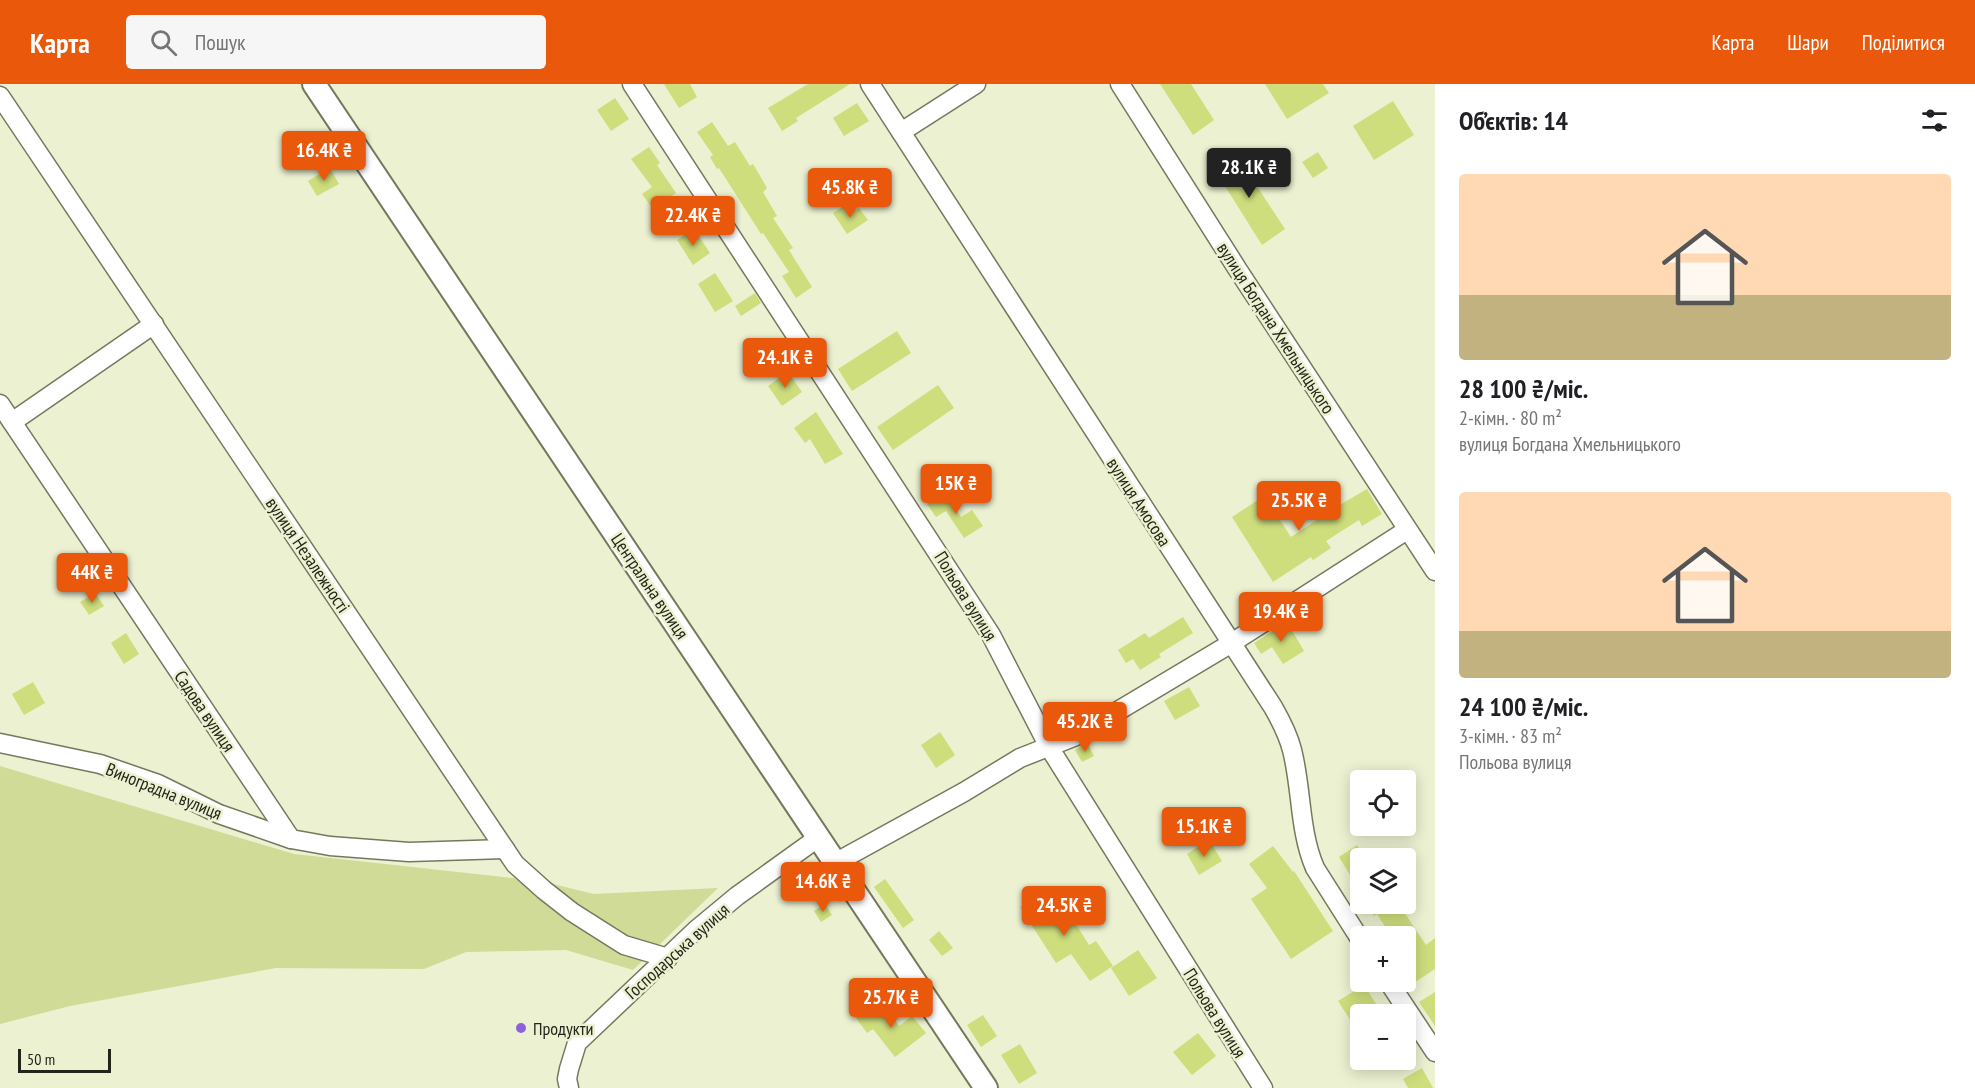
<!DOCTYPE html>
<html lang="uk">
<head>
<meta charset="utf-8">
<style>
	:root { --surface:#fff; --page:#f6f6f6; --text:#202124; --muted:#757577; --accent:#ea580c }
	body { margin:0; font-family:"PT Sans Narrow",sans-serif; background:var(--page); color:var(--text); height:100vh; display:flex; flex-direction:column; font-size:22px; white-space:nowrap }
	* { box-sizing:border-box; margin:0 }
	p { font-size:20px; color:var(--muted) }
	.icon { flex:none; width:33px; height:33px; fill:none; stroke:currentColor; stroke-width:2; stroke-linecap:round; stroke-linejoin:round }
	.map { position:relative; flex:1; overflow:hidden }
	.panel { display:flex; flex-direction:column; background:var(--surface); width:540px }
	.panel>* { flex:none }
	.controls { position:absolute; left:1350px; top:686px; display:grid; gap:12px }
	.controls a { display:grid; place-items:center; width:66px; height:66px; border-radius:6px; background:var(--surface); box-shadow:0 3px 15px #0003; font-size:30px }
	.scale { position:absolute; left:18px; bottom:15px; width:93px; box-sizing:border-box; padding-left:6px; border:3px solid #23251a; border-top:0; font-size:16px; line-height:21px; white-space:nowrap; color:#23251a; -webkit-text-stroke:4px #ebf1d1; paint-order:stroke }
	.price { position:absolute; translate:-50% -51px; padding:0 14px; border-radius:6px; background:var(--accent); color:#fff; font-size:20px; line-height:39px; filter:drop-shadow(0 2px 3px #0008) }
	.price::after { content:''; position:absolute; left:50%; top:36px; width:18px; height:14px; margin-left:-9px; background:inherit; clip-path:polygon(0 0,100% 0,50% 100%) }
	.price.current { background:#222; color:#fff }
	ul { padding:0; list-style:none }
	li { display:grid; align-content:center; gap:12px; height:318px; padding:0 24px }
	li span { display:grid; place-items:center; height:186px; border-radius:6px; color:#555 }
	li>.icon { margin-inline-start:auto }
	span .icon { width:108px; height:108px; fill:#fffc; stroke-width:1 }
	li b { font-size:26px }
	h2 { display:flex; justify-content:space-between; align-items:center; height:72px; padding:0 24px; font-size:26px }
	header { display:flex; align-items:center; gap:36px; box-sizing:border-box; height:84px; padding:0 30px; background:var(--accent); color:#fff }
	header strong { font-size:28px }
	nav { display:flex; gap:33px; margin-inline-start:auto; font-size:21px }
	.search { width:420px; height:54px; background:var(--page); display:flex; align-items:center; gap:15px; box-sizing:border-box; padding:0 21px; border-radius:6px; color:var(--muted); font-size:22px }
	main { display:flex; flex:1; min-height:0 }
	.map>svg:first-child { display:block }
</style>
</head>
<body>
<header>
<strong>Карта</strong>
<div class="search"><svg class="icon" aria-label="search" viewBox="0 0 24 24"><circle cx="10" cy="10" r="6"/><path d="M15 15l6 6"/></svg>Пошук</div>
<nav><a>Карта</a><a>Шари</a><a>Поділитися</a></nav>
</header>
<main>
<div class="map">
<svg width="1435" height="1004" viewBox="0 0 1435 1004">
	<rect width="100%" height="100%" fill="#ebf1d1"/>
	<polygon fill="#cfdb97" points="0,682 294,770 540,797 594,810 718,804 633,886 566,866 466,868 424,885 276,884 70,922 0,940"/>
	<g fill="#cede7d">
		<polygon points="664,0 690,0 697,13 679,24"/>
		<polygon points="808,0 850,0 796,34 798,37 782,47 768,24"/>
		<polygon points="1160,0 1191,0 1214,36 1193,51"/>
		<polygon points="1265,0 1323,0 1329,9 1287,35"/>
		<polygon points="615,14 629,35 611,47 597,26"/>
		<polygon points="1393,17 1414,51 1374,76 1353,42"/>
		<polygon points="857,19 869,37 844,52 833,34"/>
		<polygon points="712,38 728,62 735,58 750,82 753,80 767,104 763,108 777,132 773,134 793,164 789,166 812,203 796,214 782,192 789,188 763,149 761,150 719,84 717,85 710,73 713,71 697,48"/>
		<polygon points="649,63 660,79 657,81 676,109 653,125 642,110 652,103 631,75"/>
		<polygon points="1318,68 1328,84 1313,94 1302,78"/>
		<polygon points="1235,69 1285,145 1262,161 1213,83"/>
		<polygon points="330,84 339,100 317,112 308,97"/>
		<polygon points="844,122 850,130 859,124 868,136 847,150 833,129"/>
		<polygon points="694,145 710,169 693,181 677,156"/>
		<polygon points="715,189 733,217 715,228 698,200"/>
		<polygon points="755,209 761,219 741,232 735,222"/>
		<polygon points="897,247 911,269 852,307 838,285"/>
		<polygon points="788,288 802,308 782,322 768,302"/>
		<polygon points="938,301 954,324 893,366 877,343"/>
		<polygon points="816,328 843,370 825,380 810,355 805,359 794,344"/>
		<polygon points="1367,405 1382,430 1362,442 1359,436 1326,457 1331,464 1313,476 1311,473 1273,498 1232,433 1264,412 1291,453 1321,433 1318,429 1335,418 1338,422"/>
		<polygon points="946,408 961,433 972,426 983,442 964,454 946,427 936,433 927,420"/>
		<polygon points="95,509 104,522 89,531 80,518"/>
		<polygon points="1183,533 1193,549 1159,570 1161,573 1140,586 1133,575 1126,579 1118,566 1145,549 1149,554"/>
		<polygon points="1287,538 1304,567 1283,580 1272,563 1261,570 1254,559"/>
		<polygon points="126,549 139,570 124,580 111,559"/>
		<polygon points="33,598 45,619 24,631 12,610"/>
		<polygon points="1189,603 1200,622 1175,636 1164,617"/>
		<polygon points="940,648 955,671 936,684 921,661"/>
		<polygon points="1087,659 1094,672 1082,678 1075,666"/>
		<polygon points="1209,756 1222,777 1199,791 1187,770"/>
		<polygon points="1357,761 1365,774 1360,774 1360,785 1350,791 1339,773"/>
		<polygon points="1273,762 1293,788 1294,787 1333,847 1291,875 1251,815 1267,804 1249,780"/>
		<polygon points="885,795 914,836 903,844 874,803"/>
		<polygon points="1044,806 1067,841 1074,837 1089,861 1096,857 1113,882 1090,897 1071,870 1056,879 1020,823"/>
		<polygon points="1365,819 1398,819 1426,861 1435,854 1435,885 1406,904 1406,852 1391,852 1377,830 1374,832"/>
		<polygon points="825,820 832,831 821,838 814,827"/>
		<polygon points="939,847 953,864 942,872 929,856"/>
		<polygon points="1138,866 1157,894 1129,912 1111,884"/>
		<polygon points="1364,901 1376,920 1351,937 1338,917"/>
		<polygon points="1435,908 1435,942 1419,918"/>
		<polygon points="882,917 899,942 912,932 926,949 895,973 873,945 867,949 856,934"/>
		<polygon points="983,931 997,952 981,963 967,941"/>
		<polygon points="1198,949 1216,972 1192,991 1173,968"/>
		<polygon points="1020,960 1037,989 1019,1000 1001,971"/>
		<polygon points="1422,984 1433,1004 1408,1004 1403,995"/>
	</g>
	<g fill="none" stroke-linecap="round" stroke-linejoin="round">
		<g stroke="#74795d" stroke-width="21">
			<g id="minor">
				<polyline points="632,0 991,551 1049,663 1263,1004"/>
				<path d="M 870,0 L 1273,623 C 1281,637 1288,650 1292,666 C 1302,705 1299,747 1315,784 L 1360,855"/>
				<polyline points="1120,0 1238,186 1435,487"/>
				<polyline points="0,12 515,780 544,806 572,828 624,861 668,874"/>
				<polyline points="901,48 976,0"/>
				<polyline points="0,320 291,755 330,762 409,768 505,765"/>
				<polyline points="12,338 154,240"/>
				<polyline points="0,659 100,680 158,700 219,730 291,755"/>
				<polyline points="835,779 964,708 1020,674 1076,652 1230,560 1407,446"/>
				<polyline points="1388,897 1435,968"/>
				<polyline points="569,1004 567,995 569,985 577,959 696,846 737,812 819,753"/>
			</g>
		</g>
		<g stroke="#74795d" stroke-width="26">
			<polyline id="major" points="314,0 986,1004"/>
		</g>
		<use href="#minor" stroke="#fff" stroke-width="18"/>
		<use href="#major" stroke="#fff" stroke-width="22"/>
	</g>
	<circle fill="#8c61dc" stroke="#ebf1d1" stroke-width="2" cx="521" cy="944" r="6"/>
	<g text-anchor="middle" dominant-baseline="central" stroke-width="5" stroke-linejoin="round" paint-order="stroke">
		<g font-size="18" fill="#23251a" stroke="#ebf1d1">
			<text transform="translate(1276 244) rotate(57)">вулиця Богдана Хмельницького</text>
			<text transform="translate(1139 418) rotate(57)">вулиця Амосова</text>
			<text transform="translate(308 471) rotate(56)">вулиця Незалежності</text>
			<text transform="translate(650 502) rotate(56)">Центральна вулиця</text>
			<text transform="translate(966 512) rotate(58)">Польова вулиця</text>
			<text transform="translate(205 627) rotate(56)">Садова вулиця</text>
			<text transform="translate(164 707) rotate(22)">Виноградна вулиця</text>
			<text transform="translate(677 867) rotate(-42)">Господарська вулиця</text>
			<text transform="translate(1215 929) rotate(58)">Польова вулиця</text>
		</g>
		<g font-size="18" fill="#23251a" stroke="#ebf1d1" text-anchor="start">
			<text x="533" y="944">Продукти</text>
		</g>
	</g>
</svg>
<div class="controls">
<a><svg class="icon" aria-label="locate" viewBox="0 0 24 24"><circle cx="12" cy="12" r="6"/><path d="M12 2v4M12 18v4M2 12h4M18 12h4"/></svg></a>
<a><svg class="icon" aria-label="layers" viewBox="0 0 24 24"><path d="M12 4l9 5-9 5-9-5zM3 14l9 5 9-5"/></svg></a>
<a>+</a>
<a>−</a>
</div>
<div class="scale">50 m</div>
<b class="price" style="left:324px;top:98px">16.4K ₴</b>
<b class="price current" style="left:1249px;top:115px">28.1K ₴</b>
<b class="price" style="left:850px;top:135px">45.8K ₴</b>
<b class="price" style="left:693px;top:163px">22.4K ₴</b>
<b class="price" style="left:785px;top:305px">24.1K ₴</b>
<b class="price" style="left:956px;top:431px">15K ₴</b>
<b class="price" style="left:1299px;top:448px">25.5K ₴</b>
<b class="price" style="left:92px;top:520px">44K ₴</b>
<b class="price" style="left:1281px;top:559px">19.4K ₴</b>
<b class="price" style="left:1085px;top:669px">45.2K ₴</b>
<b class="price" style="left:1204px;top:774px">15.1K ₴</b>
<b class="price" style="left:823px;top:829px">14.6K ₴</b>
<b class="price" style="left:1064px;top:853px">24.5K ₴</b>
<b class="price" style="left:891px;top:945px">25.7K ₴</b>
</div>
<section class="panel">
<h2>Об’єктів: 14<svg class="icon" aria-label="filters" viewBox="0 0 24 24"><path d="M4 7h16M4 17h16"/><circle cx="9" cy="7" r="2"/><circle cx="15" cy="17" r="2"/></svg></h2>
<ul>
<li><span style="background:linear-gradient(#ffd9b3 65%,#c2b280 0)"><svg class="icon" aria-label="home" viewBox="0 0 24 24"><path d="M3 11l9-7 9 7M6 9v11h12V9"/></svg></span><div><b>28 100 ₴/міс.</b><p>2-кімн. · 80 m²</p><p>вулиця Богдана Хмельницького</p></div></li>
<li><span style="background:linear-gradient(#ffd9b3 75%,#c2b280 0)"><svg class="icon" aria-label="home" viewBox="0 0 24 24"><path d="M3 11l9-7 9 7M6 9v11h12V9"/></svg></span><div><b>24 100 ₴/міс.</b><p>3-кімн. · 83 m²</p><p>Польова вулиця</p></div></li>
</ul>
</section>
</main>
</body>
</html>
